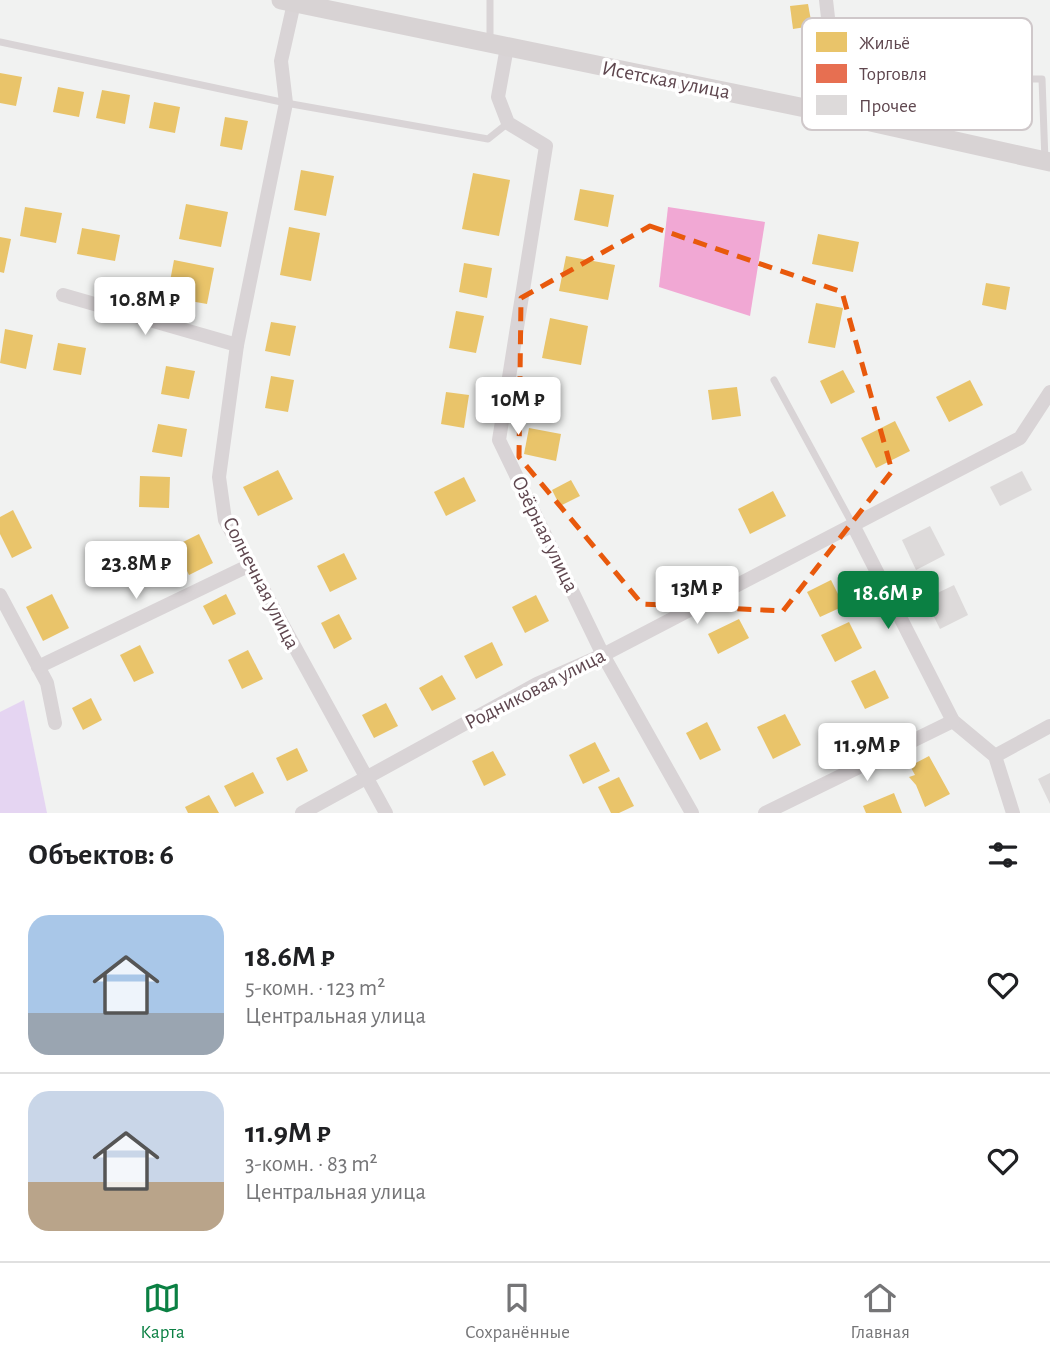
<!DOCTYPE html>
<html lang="ru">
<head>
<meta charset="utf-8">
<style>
	:root { --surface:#fff; --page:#f6f6f6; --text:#202124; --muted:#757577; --line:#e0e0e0; --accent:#0b8043 }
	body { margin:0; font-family:"Alegreya Sans",sans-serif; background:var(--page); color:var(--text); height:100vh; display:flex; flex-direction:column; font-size:26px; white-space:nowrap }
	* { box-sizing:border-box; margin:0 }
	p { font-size:23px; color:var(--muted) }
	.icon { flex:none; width:38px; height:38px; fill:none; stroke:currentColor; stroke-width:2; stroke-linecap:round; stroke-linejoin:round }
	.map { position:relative; height:813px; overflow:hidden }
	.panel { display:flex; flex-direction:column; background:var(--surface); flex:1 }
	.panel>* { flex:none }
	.price { position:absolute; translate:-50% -60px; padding:0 16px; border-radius:7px; background:#fff; color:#222; font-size:23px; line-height:46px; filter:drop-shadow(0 2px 4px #0008) }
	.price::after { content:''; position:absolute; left:50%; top:42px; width:21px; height:16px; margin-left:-10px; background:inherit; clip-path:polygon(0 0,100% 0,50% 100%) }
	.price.selected { background:var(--accent); color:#fff }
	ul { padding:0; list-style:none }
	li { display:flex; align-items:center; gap:21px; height:175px; padding:0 28px }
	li+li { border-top:2px solid var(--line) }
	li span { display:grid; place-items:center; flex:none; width:196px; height:140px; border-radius:21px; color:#555 }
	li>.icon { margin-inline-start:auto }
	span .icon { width:84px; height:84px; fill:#fffc; stroke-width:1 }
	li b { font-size:30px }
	h2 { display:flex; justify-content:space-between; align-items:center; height:84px; padding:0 28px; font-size:30px }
	.tabs { display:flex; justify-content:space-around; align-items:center; height:98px; border-top:2px solid var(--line); background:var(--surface); font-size:19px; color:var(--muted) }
	.tabs a { display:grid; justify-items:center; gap:4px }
	.tabs .selected { color:var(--accent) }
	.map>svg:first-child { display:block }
</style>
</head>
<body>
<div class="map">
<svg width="1050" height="813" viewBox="0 0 1050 813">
	<rect width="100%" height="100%" fill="#f1f2f1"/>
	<polygon fill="#e5d5f2" points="24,700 47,813 0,813 0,712"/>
	<polygon fill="#f1a8d4" points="668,207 765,222 750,316 659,287"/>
	<g fill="#e9c46a">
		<polygon points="808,4 812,26 793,29 790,6"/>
		<polygon points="0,73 22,77 16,106 0,103"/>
		<polygon points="58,87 84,92 79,117 53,112"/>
		<polygon points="102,90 130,95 125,124 96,118"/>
		<polygon points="154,102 180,107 175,133 149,128"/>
		<polygon points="225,117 248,121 242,150 220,146"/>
		<polygon points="301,170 334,176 326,216 294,210"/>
		<polygon points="473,173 510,180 499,236 462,229"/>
		<polygon points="580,189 614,195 608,227 574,220"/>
		<polygon points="186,204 228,212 221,247 179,239"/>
		<polygon points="25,207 62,213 56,243 20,236"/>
		<polygon points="289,227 320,233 311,281 280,275"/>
		<polygon points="82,228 120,235 115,261 77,254"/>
		<polygon points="818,234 859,242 853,272 812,264"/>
		<polygon points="0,237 11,239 4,273 0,272"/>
		<polygon points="566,256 615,265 608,300 559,291"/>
		<polygon points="174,260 214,268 207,304 167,297"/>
		<polygon points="464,263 492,268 487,298 459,292"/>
		<polygon points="986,283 1010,287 1006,310 982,305"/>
		<polygon points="816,303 843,308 835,348 808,343"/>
		<polygon points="456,311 484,316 476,353 449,348"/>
		<polygon points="550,318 588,326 581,365 542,358"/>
		<polygon points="271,322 296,326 290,356 265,351"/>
		<polygon points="5,329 33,335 26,369 0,363"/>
		<polygon points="58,343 86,348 81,375 53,370"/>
		<polygon points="166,366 195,371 189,399 161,394"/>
		<polygon points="843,370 855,392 831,404 820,381"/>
		<polygon points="271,376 294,380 288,412 265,408"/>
		<polygon points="970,380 983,405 949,422 936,397"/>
		<polygon points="737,387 741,416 712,420 708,390"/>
		<polygon points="446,392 469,395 464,428 441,424"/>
		<polygon points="895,421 910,451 876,468 861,438"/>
		<polygon points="158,424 187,429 182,457 152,452"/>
		<polygon points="529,428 561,434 556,461 524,454"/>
		<polygon points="278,470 293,499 258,516 243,487"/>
		<polygon points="140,476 170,477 169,508 139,507"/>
		<polygon points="464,477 476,501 446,516 434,492"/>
		<polygon points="571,480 580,496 560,506 552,490"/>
		<polygon points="773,491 786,516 750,534 738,509"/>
		<polygon points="13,510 32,548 12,558 0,534 0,517"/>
		<polygon points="199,534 213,563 189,575 175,546"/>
		<polygon points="344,553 357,579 330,592 317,566"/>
		<polygon points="831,580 844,606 820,617 807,592"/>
		<polygon points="52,594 69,628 43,641 26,607"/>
		<polygon points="226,594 236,614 213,625 203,606"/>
		<polygon points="536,595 549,621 525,633 512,607"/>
		<polygon points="339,614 352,639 334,649 321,623"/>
		<polygon points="739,619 749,638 718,654 708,634"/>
		<polygon points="849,622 862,648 835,662 821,635"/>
		<polygon points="492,642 503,665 476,679 464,656"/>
		<polygon points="140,645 154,673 134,682 120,655"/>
		<polygon points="248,650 263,679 242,689 228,660"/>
		<polygon points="875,670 889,698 865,709 851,681"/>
		<polygon points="442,675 456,699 432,711 419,688"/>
		<polygon points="91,698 102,720 83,730 72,708"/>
		<polygon points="386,703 398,726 374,738 362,715"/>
		<polygon points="785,714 801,745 773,759 757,727"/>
		<polygon points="707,722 721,750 700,760 686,733"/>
		<polygon points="595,742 610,771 583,784 569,755"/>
		<polygon points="297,748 308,771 287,781 276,758"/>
		<polygon points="493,751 506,775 484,786 472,761"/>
		<polygon points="929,756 950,794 925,807 916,785 909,777 915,775 910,766"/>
		<polygon points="253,772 264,793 235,807 224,786"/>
		<polygon points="619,777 634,806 619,813 611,813 598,787"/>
		<polygon points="894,793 902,813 866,813 863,806"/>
		<polygon points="209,795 219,813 188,813 185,807"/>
	</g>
	<g fill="#dddada">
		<polygon points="1022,471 1032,490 1000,506 990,487"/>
		<polygon points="930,526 945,555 916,570 902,540"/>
		<polygon points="954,585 968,615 940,629 925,599"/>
		<polygon points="1050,773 1050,804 1038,779"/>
	</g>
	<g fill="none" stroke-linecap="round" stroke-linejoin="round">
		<g stroke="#d9d4d6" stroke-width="7">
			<polyline points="490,39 490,0"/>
			<polyline points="0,42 286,103 488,139 508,123"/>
			<polyline points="1004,79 1042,79 1045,161"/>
			<polyline points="774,380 853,525"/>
		</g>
		<g stroke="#d9d4d6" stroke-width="14">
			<polyline points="826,0 839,115"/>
			<polyline points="294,3 281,61 286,103 237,345 219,477 225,520 386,813"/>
			<polyline points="507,47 498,97 508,123 546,146 499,440 603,655 692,813"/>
			<polyline points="63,295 237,345"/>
			<polyline points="853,525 953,721 995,756 1013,813"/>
			<polyline points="0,595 47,683 55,723"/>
			<polyline points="38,667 248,566"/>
			<polyline points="995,756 1050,726"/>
			<polyline points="302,813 537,684 603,655 1020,438 1050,392"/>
			<polyline points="765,813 953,721"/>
		</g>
		<polyline stroke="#d8d3d4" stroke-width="19" points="281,0 839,115 1050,162"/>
	</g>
	<path fill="none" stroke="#e8590c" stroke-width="5" stroke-dasharray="14 9" stroke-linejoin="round" d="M 650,226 L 842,292 L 892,471 L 783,611 L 642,604 L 519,457 L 521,298 Z"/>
	<g text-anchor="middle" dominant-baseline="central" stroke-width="7" stroke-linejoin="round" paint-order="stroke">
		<g font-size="21" fill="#5f474f" stroke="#fff">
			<text transform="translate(666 80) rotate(11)">Исетская улица</text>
			<text transform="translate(545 534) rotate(64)">Озёрная улица</text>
			<text transform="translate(261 583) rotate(63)">Солнечная улица</text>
			<text transform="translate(535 689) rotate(-27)">Родниковая улица</text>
		</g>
	</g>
	<rect x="802" y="18" width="230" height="112" rx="10" fill="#fff" stroke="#cfc8ca" stroke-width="2"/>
	<rect x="816" y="32" width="31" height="20" fill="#e9c46a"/>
	<rect x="816" y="64" width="31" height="19" fill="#e76f51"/>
	<rect x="816" y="95" width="31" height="20" fill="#dddada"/>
	<g font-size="19" fill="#5f474f">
		<text x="859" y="49">Жильё</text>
		<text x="859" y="80">Торговля</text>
		<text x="859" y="112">Прочее</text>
	</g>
</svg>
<b class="price" style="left:145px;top:337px">10.8M ₽</b>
<b class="price" style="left:518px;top:437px">10M ₽</b>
<b class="price" style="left:136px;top:601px">23.8M ₽</b>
<b class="price" style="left:697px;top:626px">13M ₽</b>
<b class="price selected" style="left:888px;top:631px">18.6M ₽</b>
<b class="price" style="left:867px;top:783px">11.9M ₽</b>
</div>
<section class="panel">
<h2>Объектов: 6<svg class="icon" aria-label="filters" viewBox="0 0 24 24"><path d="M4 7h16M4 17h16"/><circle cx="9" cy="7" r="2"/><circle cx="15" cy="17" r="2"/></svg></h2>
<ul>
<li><span style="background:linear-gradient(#a9c7e8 70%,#9aa5b1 0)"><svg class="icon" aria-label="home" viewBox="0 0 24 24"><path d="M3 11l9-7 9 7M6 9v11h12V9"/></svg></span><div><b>18.6M ₽</b><p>5-комн. · 123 m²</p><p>Центральная улица</p></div><svg class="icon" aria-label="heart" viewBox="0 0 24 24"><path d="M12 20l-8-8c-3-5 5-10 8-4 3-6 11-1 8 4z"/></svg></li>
<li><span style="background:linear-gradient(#c9d6e8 65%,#b9a48a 0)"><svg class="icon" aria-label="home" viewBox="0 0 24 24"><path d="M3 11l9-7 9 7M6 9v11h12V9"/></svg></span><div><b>11.9M ₽</b><p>3-комн. · 83 m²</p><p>Центральная улица</p></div><svg class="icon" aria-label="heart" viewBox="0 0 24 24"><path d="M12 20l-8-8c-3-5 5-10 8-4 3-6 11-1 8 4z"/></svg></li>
</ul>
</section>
<nav class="tabs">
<a class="selected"><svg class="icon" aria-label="map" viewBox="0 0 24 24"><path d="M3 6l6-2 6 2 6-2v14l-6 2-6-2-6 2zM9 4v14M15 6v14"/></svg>Карта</a>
<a><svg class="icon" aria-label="saved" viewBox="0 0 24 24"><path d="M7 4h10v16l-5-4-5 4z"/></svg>Сохранённые</a>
<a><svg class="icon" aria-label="home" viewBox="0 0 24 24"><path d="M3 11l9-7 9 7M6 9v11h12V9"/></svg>Главная</a>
</nav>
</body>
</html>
